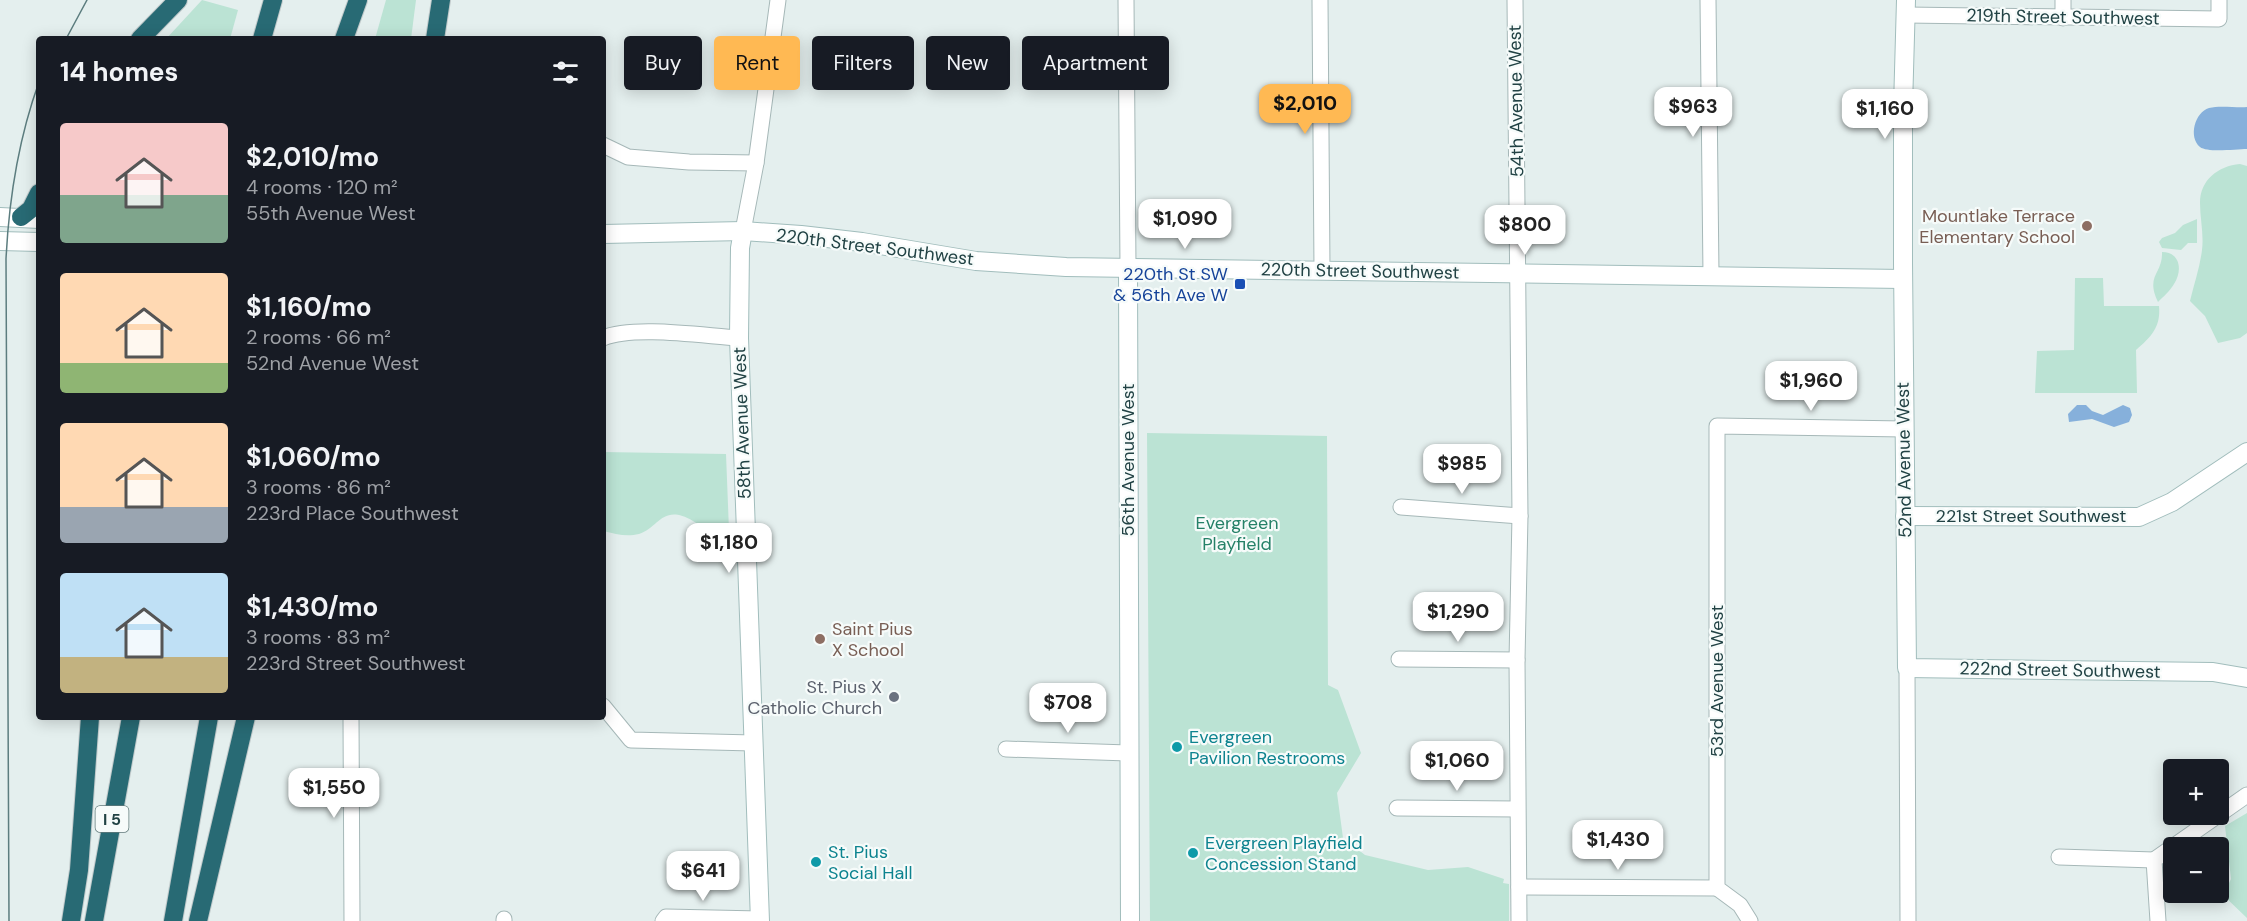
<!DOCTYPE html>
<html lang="en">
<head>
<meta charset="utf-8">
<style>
	:root { --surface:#171b24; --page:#20242c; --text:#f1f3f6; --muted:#9ea1a6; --accent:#ffb953 }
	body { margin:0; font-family:"DM Sans",sans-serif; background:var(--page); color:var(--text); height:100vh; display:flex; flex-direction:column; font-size:22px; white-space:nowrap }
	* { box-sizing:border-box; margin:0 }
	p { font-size:20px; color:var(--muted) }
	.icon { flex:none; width:33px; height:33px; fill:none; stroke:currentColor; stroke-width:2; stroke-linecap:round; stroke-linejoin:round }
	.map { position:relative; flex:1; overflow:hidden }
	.panel { position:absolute; left:36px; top:36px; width:570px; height:684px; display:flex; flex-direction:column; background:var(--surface); border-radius:6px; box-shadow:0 3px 15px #0003 }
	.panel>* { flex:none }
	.hud { position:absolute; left:624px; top:36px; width:570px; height:54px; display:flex; gap:12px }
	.tools { position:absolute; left:2163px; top:759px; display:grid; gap:12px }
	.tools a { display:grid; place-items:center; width:66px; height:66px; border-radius:6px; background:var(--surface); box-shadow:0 3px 15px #0003; font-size:30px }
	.price { position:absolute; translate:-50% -51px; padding:0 14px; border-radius:12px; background:#fff; color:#222; font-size:20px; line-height:39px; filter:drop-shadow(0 2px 3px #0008) }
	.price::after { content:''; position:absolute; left:50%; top:36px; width:18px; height:14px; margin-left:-9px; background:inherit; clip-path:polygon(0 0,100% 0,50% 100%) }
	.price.selected { background:var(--accent); color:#111 }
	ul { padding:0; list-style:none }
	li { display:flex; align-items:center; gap:18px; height:150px; padding:0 24px }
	li span { display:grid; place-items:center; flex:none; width:168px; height:120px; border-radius:6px; color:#555 }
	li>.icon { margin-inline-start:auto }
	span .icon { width:72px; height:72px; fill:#fffc; stroke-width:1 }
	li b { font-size:26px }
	h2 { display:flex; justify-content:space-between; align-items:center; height:72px; padding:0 24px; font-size:26px }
	.chip { padding:0 21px; border-radius:6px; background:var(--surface); box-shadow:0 3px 15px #0003; font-size:21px; line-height:54px }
	.chip.selected { background:var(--accent); color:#111 }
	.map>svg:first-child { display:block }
</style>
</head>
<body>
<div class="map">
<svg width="2247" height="921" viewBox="0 0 2247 921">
	<rect width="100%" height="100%" fill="#e4efee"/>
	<g fill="#bbe3d4">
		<polygon points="202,0 238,10 230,39 166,39"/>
		<polygon points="386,0 416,0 411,39 375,39"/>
		<path d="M 2240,164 L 2247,166 L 2247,333 L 2240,338 L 2218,343 L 2205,316 L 2190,301 C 2194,284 2200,267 2202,250 C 2204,234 2200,219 2200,203 C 2200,180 2218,166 2240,164 Z"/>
		<polygon points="2197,219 2197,243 2188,243 2181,250 2162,248 2159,242 2162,238 2175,233 2183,225"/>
		<path d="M 2162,252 C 2180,252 2183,270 2174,284 C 2170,291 2163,297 2158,302 C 2145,275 2163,274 2162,252 Z"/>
		<path d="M 2075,278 L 2103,278 L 2104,306 L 2159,306 C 2161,327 2151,337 2136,350 L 2137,393 L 2035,393 L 2037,351 L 2074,350 Z"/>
		<polygon points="1147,433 1327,436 1328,685 1338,690 1361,753 1337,793 1343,838 1365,855 1428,870 1468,867 1504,879 1503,883 1509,884 1509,921 1150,921"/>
		<path d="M 603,452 L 726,454 L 730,556 C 717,546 708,529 693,521 C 662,503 659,528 639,534 C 626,537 616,534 603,531 Z"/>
		<polygon points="2247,813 2247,918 2223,895 2231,879 2225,826"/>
	</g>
	<g fill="#86b0db">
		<path d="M 2247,107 L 2247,149 C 2236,149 2208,153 2200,147 C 2188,137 2195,112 2209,108 C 2220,105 2236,108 2247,107 Z"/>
		<polygon points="2077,405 2086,405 2092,411 2103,415 2123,405 2130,408 2132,415 2129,422 2114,427 2092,419 2069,422 2068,414"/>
	</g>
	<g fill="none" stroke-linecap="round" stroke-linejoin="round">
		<g stroke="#a6b8b8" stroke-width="17">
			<g id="street">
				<polyline points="1126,0 1128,268"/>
				<polyline points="1320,0 1322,270"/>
				<polyline points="1515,0 1520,516 1517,660 1519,921"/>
				<polyline points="1708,0 1711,275"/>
				<polyline points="2063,0 2063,18"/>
				<polyline points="1906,15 2219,19 2219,0"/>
				<polyline points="603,145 628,157 689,162 756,163"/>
				<polyline points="743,231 756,163 778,0"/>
				<path d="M 603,338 C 634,325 704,336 739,338"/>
				<polyline points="1401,507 1520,516"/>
				<polyline points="1399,659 1517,660"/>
				<polyline points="1907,668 1908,921"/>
				<polyline points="603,706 631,740 753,743"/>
				<polyline points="351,717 352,921"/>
				<polyline points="1006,749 1128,753"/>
				<polyline points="1397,808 1517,809"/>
				<polyline points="2059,857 2154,860"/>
				<polyline points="1519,887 1717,888"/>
				<polyline points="504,919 504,921"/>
				<polyline points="663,921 666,917 760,919"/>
				<polyline points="1750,921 1740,905 1717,888 1717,426 1904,429"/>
				<polyline points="2158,921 2154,860 2247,795"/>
			</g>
		</g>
		<g stroke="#a1bdbc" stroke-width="20">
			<g id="secondary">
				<polyline points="1906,0 1903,107 1903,263 1907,668 2213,672 2247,678"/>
				<polyline points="0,217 39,219"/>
				<polyline points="743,231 740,248 739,338 760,921"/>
				<polyline points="603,234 743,231 801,235 862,242 976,261 1066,267 1903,279"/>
				<polyline points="0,241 39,242"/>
				<polyline points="1128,268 1130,921"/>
				<polyline points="1905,516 2139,517 2172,502 2247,452"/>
			</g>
		</g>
		<g stroke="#c1cacb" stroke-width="20">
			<g id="highway">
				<polyline points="140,39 178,0"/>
				<polyline points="262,39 273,0"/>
				<polyline points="344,39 358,0"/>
				<polyline points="435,39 441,0"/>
				<polyline points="21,217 31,209 39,193"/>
				<polyline points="71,921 79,870 90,717"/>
				<polyline points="94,921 131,717"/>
				<polyline points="173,921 209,717"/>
				<polyline points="198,921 246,717"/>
			</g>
		</g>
		<use href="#street" stroke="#fff" stroke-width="15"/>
		<use href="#secondary" stroke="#fff" stroke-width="18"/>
		<use href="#highway" stroke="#286a74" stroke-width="18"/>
		<g stroke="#5c7d7f" stroke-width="1.5">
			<polyline points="66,39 87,0"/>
			<path d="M 9,921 L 6,259 C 9,198 18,140 39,82"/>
		</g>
	</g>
	<g fill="#8d6e63" stroke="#f6fbfa" stroke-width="2">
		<circle cx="2087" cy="226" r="6"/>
		<circle cx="820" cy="639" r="6"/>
	</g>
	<rect fill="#1a4fb4" stroke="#f6fbfa" stroke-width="2" x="1234" y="278" width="12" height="12" rx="3"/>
	<circle fill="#6b7280" stroke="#f6fbfa" stroke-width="2" cx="894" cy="697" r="6"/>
	<g fill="#0f9aa8" stroke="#f6fbfa" stroke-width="2">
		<circle cx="1177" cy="747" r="6"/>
		<circle cx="1193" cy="853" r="6"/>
		<circle cx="816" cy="862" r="6"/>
	</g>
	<g text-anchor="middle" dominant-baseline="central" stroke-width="4.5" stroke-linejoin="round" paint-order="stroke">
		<rect fill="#f6fbfa" stroke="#617a7b" stroke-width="1.5" x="95.5" y="806" width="33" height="26" rx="4.5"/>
		<g font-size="16" font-weight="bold" fill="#214244">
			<text x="112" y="819">I 5</text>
		</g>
		<g font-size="18" fill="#214244" stroke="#f6fbfa">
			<text transform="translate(2063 17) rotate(1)">219th Street Southwest</text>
			<text transform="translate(1516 101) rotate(-91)">54th Avenue West</text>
			<text transform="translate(875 247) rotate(7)">220th Street Southwest</text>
			<text transform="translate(1360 271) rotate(1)">220th Street Southwest</text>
			<text transform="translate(742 423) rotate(-92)">58th Avenue West</text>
			<text transform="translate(1128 460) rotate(-90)">56th Avenue West</text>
			<text transform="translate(1904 460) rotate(-91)">52nd Avenue West</text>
			<text x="2031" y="516">221st Street Southwest</text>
			<text transform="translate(2060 670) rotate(1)">222nd Street Southwest</text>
			<text transform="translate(1717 681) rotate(-90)">53rd Avenue West</text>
		</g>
		<g font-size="18" fill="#785e54" stroke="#f6fbfa" text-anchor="end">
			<text x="2075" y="216">Mountlake Terrace<tspan x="2075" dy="21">Elementary School</tspan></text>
			<text x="832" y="629" text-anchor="start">Saint Pius<tspan x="832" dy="21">X School</tspan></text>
		</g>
		<g font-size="18" fill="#164399" stroke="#f6fbfa" text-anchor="end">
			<text x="1228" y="274">220th St SW<tspan x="1228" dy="21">&amp; 56th Ave W</tspan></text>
		</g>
		<g font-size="18" fill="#258168" stroke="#f6fbfa">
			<text x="1237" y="523">Evergreen<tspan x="1237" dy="21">Playfield</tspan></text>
		</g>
		<g font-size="18" fill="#5b616d" stroke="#f6fbfa" text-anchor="end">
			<text x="882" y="687">St. Pius X<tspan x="882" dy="21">Catholic Church</tspan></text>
		</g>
		<g font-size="18" fill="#0d838f" stroke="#f6fbfa" text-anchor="start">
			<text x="1189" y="737">Evergreen<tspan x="1189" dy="21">Pavilion Restrooms</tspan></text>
			<text x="1205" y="843">Evergreen Playfield<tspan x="1205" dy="21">Concession Stand</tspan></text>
			<text x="828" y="852">St. Pius<tspan x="828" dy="21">Social Hall</tspan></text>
		</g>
	</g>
</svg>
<div class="tools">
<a>+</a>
<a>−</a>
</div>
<b class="price selected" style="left:1305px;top:135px">$2,010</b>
<b class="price" style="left:1693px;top:138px">$963</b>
<b class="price" style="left:1885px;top:140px">$1,160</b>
<b class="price" style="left:1185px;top:250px">$1,090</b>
<b class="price" style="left:1525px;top:256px">$800</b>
<b class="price" style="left:1811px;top:412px">$1,960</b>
<b class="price" style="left:1462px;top:495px">$985</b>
<b class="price" style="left:729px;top:574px">$1,180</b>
<b class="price" style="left:1458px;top:643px">$1,290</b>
<b class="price" style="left:1068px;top:734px">$708</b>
<b class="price" style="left:1457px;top:792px">$1,060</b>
<b class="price" style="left:334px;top:819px">$1,550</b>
<b class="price" style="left:1618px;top:871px">$1,430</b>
<b class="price" style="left:703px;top:902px">$641</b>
<div class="hud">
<a class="chip">Buy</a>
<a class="chip selected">Rent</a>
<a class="chip">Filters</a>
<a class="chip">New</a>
<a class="chip">Apartment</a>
</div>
<section class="panel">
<h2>14 homes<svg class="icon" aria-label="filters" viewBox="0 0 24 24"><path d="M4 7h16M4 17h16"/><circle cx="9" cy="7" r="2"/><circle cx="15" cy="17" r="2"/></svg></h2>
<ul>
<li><span style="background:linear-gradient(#f6c9c9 60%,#7fa58c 0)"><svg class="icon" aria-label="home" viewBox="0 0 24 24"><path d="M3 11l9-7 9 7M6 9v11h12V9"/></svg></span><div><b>$2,010/mo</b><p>4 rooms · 120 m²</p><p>55th Avenue West</p></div></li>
<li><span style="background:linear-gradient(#ffd9b3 75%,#8fb573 0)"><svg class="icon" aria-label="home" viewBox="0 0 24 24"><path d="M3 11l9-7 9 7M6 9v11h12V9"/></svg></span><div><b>$1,160/mo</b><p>2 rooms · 66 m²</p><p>52nd Avenue West</p></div></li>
<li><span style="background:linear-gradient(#ffd9b3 70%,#9aa5b1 0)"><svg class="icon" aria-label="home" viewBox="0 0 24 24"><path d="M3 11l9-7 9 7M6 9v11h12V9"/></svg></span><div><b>$1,060/mo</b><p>3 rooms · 86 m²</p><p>223rd Place Southwest</p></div></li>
<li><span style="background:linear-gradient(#bfe0f5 70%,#c2b280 0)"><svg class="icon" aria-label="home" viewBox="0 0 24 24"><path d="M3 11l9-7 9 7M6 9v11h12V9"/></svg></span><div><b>$1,430/mo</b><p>3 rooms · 83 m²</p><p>223rd Street Southwest</p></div></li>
</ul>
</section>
</div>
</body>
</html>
